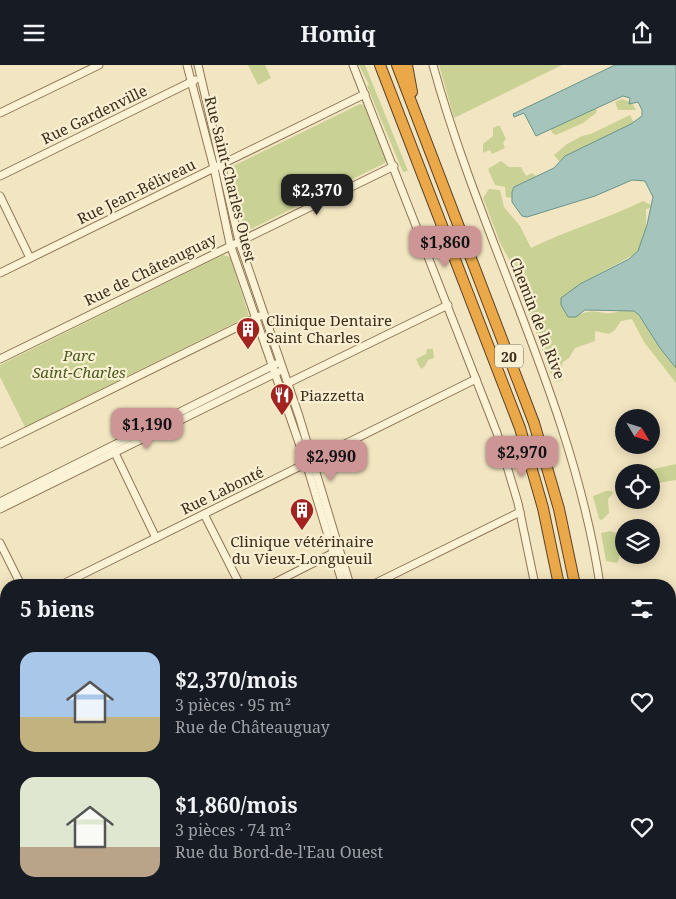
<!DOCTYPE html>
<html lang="fr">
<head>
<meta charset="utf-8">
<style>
	:root { --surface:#171b24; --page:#20242c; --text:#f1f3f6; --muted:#9ea1a6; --accent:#ce9596 }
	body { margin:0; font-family:"Noto Serif",serif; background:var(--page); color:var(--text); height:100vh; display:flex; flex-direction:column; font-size:19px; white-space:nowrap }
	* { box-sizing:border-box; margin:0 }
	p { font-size:16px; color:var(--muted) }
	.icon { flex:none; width:28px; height:28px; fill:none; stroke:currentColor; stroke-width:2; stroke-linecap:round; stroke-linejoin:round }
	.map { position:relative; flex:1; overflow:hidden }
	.details { position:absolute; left:0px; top:514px; width:676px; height:321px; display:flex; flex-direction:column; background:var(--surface); border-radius:20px 20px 0 0; box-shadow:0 2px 12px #0003 }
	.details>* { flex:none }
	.needle { width:32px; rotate:128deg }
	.tools { position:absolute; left:615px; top:344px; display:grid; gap:10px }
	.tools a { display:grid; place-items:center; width:45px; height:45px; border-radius:50%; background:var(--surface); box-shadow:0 2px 12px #0003; font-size:25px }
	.price { position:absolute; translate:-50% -42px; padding:0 11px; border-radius:10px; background:var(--accent); color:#111; font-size:16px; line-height:32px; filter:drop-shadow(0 1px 2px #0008) }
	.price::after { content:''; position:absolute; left:50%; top:30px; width:15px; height:11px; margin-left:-8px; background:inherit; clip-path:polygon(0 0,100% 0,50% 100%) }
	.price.selected { background:#222; color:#fff }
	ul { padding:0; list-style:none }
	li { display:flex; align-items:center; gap:15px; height:125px; padding:0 20px }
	li span { display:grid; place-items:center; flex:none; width:140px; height:100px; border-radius:15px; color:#555 }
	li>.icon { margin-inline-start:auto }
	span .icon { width:60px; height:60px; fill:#fffc; stroke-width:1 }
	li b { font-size:21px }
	h2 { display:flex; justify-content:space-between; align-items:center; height:60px; padding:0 20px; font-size:21px }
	header { display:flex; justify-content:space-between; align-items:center; height:65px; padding:0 20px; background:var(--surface); font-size:22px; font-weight:700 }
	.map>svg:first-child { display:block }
</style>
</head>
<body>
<header><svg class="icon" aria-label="menu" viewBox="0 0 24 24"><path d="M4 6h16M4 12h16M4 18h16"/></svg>Homiq<svg class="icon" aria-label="share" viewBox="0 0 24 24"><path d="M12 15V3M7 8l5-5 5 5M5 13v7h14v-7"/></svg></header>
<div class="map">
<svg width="676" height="834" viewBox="0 0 676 834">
	<rect width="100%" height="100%" fill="#f2e5c1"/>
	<g fill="#c9d294">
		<polygon points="248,0 265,0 271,13 258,20"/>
		<polygon points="359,0 365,0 408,106 403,107 367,21 369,20"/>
		<polygon points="439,0 562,0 454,53"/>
		<polygon points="622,34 632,38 636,45 618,45 615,37"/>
		<polygon points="360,39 364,40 386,94 385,98 247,166 245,165 229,103"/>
		<polygon points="597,42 596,48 583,58 556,70 552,68 551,64"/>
		<polygon points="630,50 634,58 632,59 559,96 554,90 567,79 582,71 591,69"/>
		<polygon points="497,61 500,61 506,74 503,78 505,83 492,89 490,85 483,88 483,79 493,71 493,63"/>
		<path d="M 501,96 L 509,102 L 521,102 L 526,111 L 532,108 L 536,111 C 525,117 512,120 512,133 L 506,132 L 505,122 L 495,120 L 488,104 Z"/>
		<path d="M 489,124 L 500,125 L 504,142 L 520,161 L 531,183 C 568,165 606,154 643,136 L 651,140 L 650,143 L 646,144 L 646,165 L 640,183 L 635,189 L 580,219 L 565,231 L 564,245 L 568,252 C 575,252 580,249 587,247 C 595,245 603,249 611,248 C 621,247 626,242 637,248 L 660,283 L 676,303 L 676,318 L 644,277 L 632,254 L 621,256 L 615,265 L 609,269 L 595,266 L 595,276 L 575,283 L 569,293 L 563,297 L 560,306 L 563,315 L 556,317 L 555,310 L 550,308 L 513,201 L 501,180 L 483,133 Z"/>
		<polygon points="223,190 230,192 249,251 25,362 0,312 0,300"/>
		<polygon points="427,284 433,284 434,293 428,295 425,301 421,304 416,294 426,289"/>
		<polygon points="676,399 676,415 651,419 651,408 641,407"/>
		<polygon points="606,426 611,426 613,428 608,434 609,448 602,455 599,454 593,431"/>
		<path d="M 610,466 L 616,468 C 620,477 622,489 617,498 L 606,496 L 601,468 Z"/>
	</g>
	<polygon fill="#a4c4bc" stroke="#6a948b" points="615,0 676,0 676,303 660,283 639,250 634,246 585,245 576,252 568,252 561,240 561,233 580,219 629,194 638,186 647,160 653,132 645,116 632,115 595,131 527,152 522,151 512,137 512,127 514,122 554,103 565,91 631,59 642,51 642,45 638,37 629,39 630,33 623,31 536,71 524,48 514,52 513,49"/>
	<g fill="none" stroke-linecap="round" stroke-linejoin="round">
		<g stroke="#8e7656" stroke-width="9">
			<g id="minor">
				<polyline points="187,0 214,103 230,179 306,398 343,520"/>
				<polyline points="198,0 239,176 299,351 350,520"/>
				<polyline points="353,0 497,368 518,438 535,520"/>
				<path d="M 433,0 C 481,176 573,338 600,520"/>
				<polyline points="0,48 99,0"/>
				<polyline points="0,111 195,15"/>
				<polyline points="0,131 30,193"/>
				<polyline points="0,208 365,29"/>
				<polyline points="0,294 394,101"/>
				<polyline points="288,318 448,240"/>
				<polyline points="0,379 260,251"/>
				<polyline points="114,386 156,473"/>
				<polyline points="0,437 276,299"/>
				<polyline points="0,444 278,307"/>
				<polyline points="204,449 240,520"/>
				<polyline points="0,478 21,520"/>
				<polyline points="61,520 476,314"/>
				<polyline points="270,520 335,487"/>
				<polyline points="372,520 520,447"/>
				<polyline points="0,550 6,547"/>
				<polyline points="0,657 6,654"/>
				<polyline points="0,714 6,711"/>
				<polyline points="0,734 6,749"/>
				<polyline points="0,773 6,770"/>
				<polyline points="155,829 157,834"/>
				<polyline points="313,829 315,834"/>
				<polyline points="576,829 576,834"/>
				<polyline points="641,829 642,834"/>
				<polyline points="35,834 47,829"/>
				<polyline points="207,834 219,829"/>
				<polyline points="382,834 394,829"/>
			</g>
		</g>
		<g stroke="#5b432b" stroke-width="12">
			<g id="highway">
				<polyline points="380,0 520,363 543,443 559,520"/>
				<polyline points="397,0 534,358 559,444 575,520"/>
				<polyline points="407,0 412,27"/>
				<polyline points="600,829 600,834"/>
				<polyline points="615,829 616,834"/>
			</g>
		</g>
		<use href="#minor" stroke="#fcf2d5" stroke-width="7"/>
		<use href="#highway" stroke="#eaa849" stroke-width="10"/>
	</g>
	<defs>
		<g id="building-pin" transform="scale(1.25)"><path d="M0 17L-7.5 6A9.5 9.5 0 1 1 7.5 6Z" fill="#a32320" stroke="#f9efd2"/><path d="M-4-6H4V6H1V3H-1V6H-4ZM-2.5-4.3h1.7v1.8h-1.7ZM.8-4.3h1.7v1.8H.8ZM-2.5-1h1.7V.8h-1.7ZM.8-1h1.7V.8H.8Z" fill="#fff"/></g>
		<g id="restaurant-pin" transform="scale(1.25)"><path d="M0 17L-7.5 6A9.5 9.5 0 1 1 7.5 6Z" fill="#a32320" stroke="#f9efd2"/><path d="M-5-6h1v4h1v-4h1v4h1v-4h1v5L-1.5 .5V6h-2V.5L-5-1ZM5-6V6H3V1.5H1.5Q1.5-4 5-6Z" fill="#fff"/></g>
	</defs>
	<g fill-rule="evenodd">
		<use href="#building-pin" x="248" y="264"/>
		<use href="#restaurant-pin" x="282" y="330"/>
		<use href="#building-pin" x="302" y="445"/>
	</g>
	<g text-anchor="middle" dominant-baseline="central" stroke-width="4.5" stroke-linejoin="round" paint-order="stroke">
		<rect fill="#f9efd2" stroke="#756753" stroke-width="1" x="495" y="279.5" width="28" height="23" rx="4"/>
		<g font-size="14" font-weight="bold" fill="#3c2d1c">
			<text x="509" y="291">20</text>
		</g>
		<g font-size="15" fill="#3c2d1c" stroke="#f9efd2">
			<text transform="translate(94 49) rotate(-26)">Rue Gardenville</text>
			<text transform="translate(231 114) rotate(76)">Rue Saint-Charles Ouest</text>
			<text transform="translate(136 126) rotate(-26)">Rue Jean-Béliveau</text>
			<text transform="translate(150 204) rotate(-26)">Rue de Châteauguay</text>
			<text transform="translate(538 253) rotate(69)">Chemin de la Rive</text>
			<text transform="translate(222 425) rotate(-26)">Rue Labonté</text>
		</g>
		<g font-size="15" fill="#3c2d1c" stroke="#f9efd2" text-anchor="start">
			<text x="266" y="255">Clinique Dentaire<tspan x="266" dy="17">Saint Charles</tspan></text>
			<text x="300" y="330">Piazzetta</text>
			<text x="302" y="476" text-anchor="middle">Clinique vétérinaire<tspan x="302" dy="17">du Vieux-Longueuil</tspan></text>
		</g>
		<g font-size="15" font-style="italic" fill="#4a5b21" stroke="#f9efd2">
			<text x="79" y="290">Parc<tspan x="79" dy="17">Saint-Charles</tspan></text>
		</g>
	</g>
</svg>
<div class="tools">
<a><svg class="needle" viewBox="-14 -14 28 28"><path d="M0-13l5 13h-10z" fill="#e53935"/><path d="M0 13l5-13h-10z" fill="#9ea1a6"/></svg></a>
<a><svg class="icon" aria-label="locate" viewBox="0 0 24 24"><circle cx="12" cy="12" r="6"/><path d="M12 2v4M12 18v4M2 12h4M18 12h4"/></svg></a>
<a><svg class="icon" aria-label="layers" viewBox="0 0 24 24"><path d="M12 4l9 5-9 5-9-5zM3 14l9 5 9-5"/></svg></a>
</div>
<b class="price selected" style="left:317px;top:151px">$2,370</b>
<b class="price" style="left:445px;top:203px">$1,860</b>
<b class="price" style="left:147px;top:385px">$1,190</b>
<b class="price" style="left:522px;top:413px">$2,970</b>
<b class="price" style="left:331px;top:417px">$2,990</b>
<section class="details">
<h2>5 biens<svg class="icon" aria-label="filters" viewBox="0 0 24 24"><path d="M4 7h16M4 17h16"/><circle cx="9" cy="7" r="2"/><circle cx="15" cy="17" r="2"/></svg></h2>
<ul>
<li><span style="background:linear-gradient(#a9c7e8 65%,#c2b280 0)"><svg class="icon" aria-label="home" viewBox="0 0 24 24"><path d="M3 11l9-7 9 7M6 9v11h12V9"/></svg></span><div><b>$2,370/mois</b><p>3 pièces · 95 m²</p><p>Rue de Châteauguay</p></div><svg class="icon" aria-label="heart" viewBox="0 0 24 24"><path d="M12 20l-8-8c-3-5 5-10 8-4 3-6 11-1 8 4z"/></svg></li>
<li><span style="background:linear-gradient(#dfe7d0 70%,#b9a48a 0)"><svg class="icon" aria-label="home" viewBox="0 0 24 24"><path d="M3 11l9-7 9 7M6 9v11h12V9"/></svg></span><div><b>$1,860/mois</b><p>3 pièces · 74 m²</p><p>Rue du Bord-de-l'Eau Ouest</p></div><svg class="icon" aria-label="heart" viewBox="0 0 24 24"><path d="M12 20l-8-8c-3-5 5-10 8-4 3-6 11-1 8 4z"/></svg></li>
</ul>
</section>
</div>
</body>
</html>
